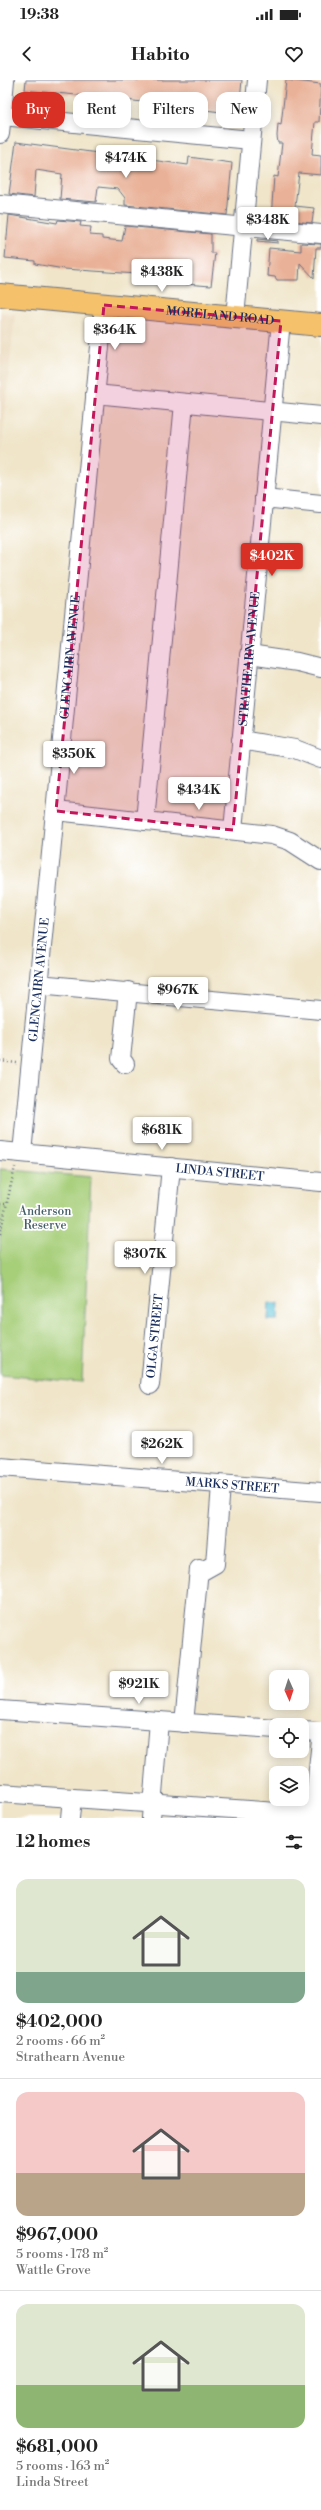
<!DOCTYPE html>
<html lang="en">
<head>
<meta charset="utf-8">
<style>
	:root { --surface:#fff; --page:#f2f2f2; --text:#222; --muted:#767676; --line:#e0e0e0; --accent:#d93025 }
	body { margin:0; font-family:"Libre Bodoni",serif; background:var(--page); color:var(--text); height:100vh; display:flex; flex-direction:column; font-size:15px; white-space:nowrap }
	* { box-sizing:border-box; margin:0 }
	p { font-size:13px; color:var(--muted) }
	.icon { flex:none; width:22px; height:22px; fill:none; stroke:currentColor; stroke-width:2; stroke-linecap:round; stroke-linejoin:round }
	.map { position:relative; height:1738px; overflow:hidden }
	.sheet { display:flex; flex-direction:column; background:var(--surface); flex:1 }
	.sheet>* { flex:none }
	.banner { position:absolute; left:12px; top:12px; width:297px; height:36px; display:flex; gap:8px }
	.needle { width:26px; rotate:177deg }
	.tools { position:absolute; left:269px; top:1590px; display:grid; gap:8px }
	.tools a { display:grid; place-items:center; width:40px; height:40px; border-radius:8px; background:var(--surface); box-shadow:0 2px 10px #0003; font-size:20px }
	.price { position:absolute; translate:-50% -34px; padding:0 9px; border-radius:4px; background:#fff; color:#222; font-size:13px; line-height:26px; filter:drop-shadow(0 1px 2px #0008) }
	.price::after { content:''; position:absolute; left:50%; top:24px; width:12px; height:9px; margin-left:-6px; background:inherit; clip-path:polygon(0 0,100% 0,50% 100%) }
	.price.selected { background:var(--accent); color:#fff }
	ul { padding:0; list-style:none }
	li { display:grid; align-content:center; gap:8px; height:212px; padding:0 16px }
	li+li { border-top:1px solid var(--line) }
	li span { display:grid; place-items:center; height:124px; border-radius:12px; color:#555 }
	li>.icon { margin-inline-start:auto }
	span .icon { width:72px; height:72px; fill:#fffc; stroke-width:1 }
	li b { font-size:17px }
	h2 { display:flex; justify-content:space-between; align-items:center; height:48px; padding:0 16px; font-size:17px }
	.pill { padding:0 14px; border-radius:12px; background:var(--surface); box-shadow:0 2px 10px #0003; font-size:14px; line-height:36px }
	.pill.selected { background:var(--accent); color:#fff }
	.status { display:flex; justify-content:space-between; align-items:center; height:28px; padding:0 20px; background:var(--surface); direction:ltr }
	.status svg { height:11px; fill:currentColor }
	header { display:flex; justify-content:space-between; align-items:center; height:52px; padding:0 16px; background:var(--surface); font-size:18px; font-weight:700 }
	.map>svg:first-child { display:block }
</style>
</head>
<body>
<div class="status"><b>19:38</b><svg viewBox="0 0 49 12"><path d="M0 12V9h3v3zM5 12V6h3v6zM10 12V3h3v9zM15 12V0h3v12zM26 1h20v11H26zM47 4h2v5h-2z"/></svg></div>
<header><svg class="icon" aria-label="back" viewBox="0 0 24 24"><path d="M15 5l-7 7 7 7"/></svg>Habito<svg class="icon" aria-label="heart" viewBox="0 0 24 24"><path d="M12 20l-8-8c-3-5 5-10 8-4 3-6 11-1 8 4z"/></svg></header>
<div class="map">
<svg width="321" height="1738" viewBox="0 0 321 1738">
	<rect width="100%" height="100%" fill="#fff"/>
	<filter id="ink" filterUnits="userSpaceOnUse"><feTurbulence type="fractalNoise" baseFrequency=".025" numOctaves="2"/><feDisplacementMap in="SourceGraphic" scale="8" xChannelSelector="R" yChannelSelector="G"/><feConvolveMatrix kernelMatrix="1 2 1 2 8 2 1 2 1" color-interpolation-filters="sRGB"/></filter>
	<filter id="wash" filterUnits="userSpaceOnUse"><feTurbulence type="fractalNoise" baseFrequency=".012" numOctaves="4" result="noise"/><feDisplacementMap in="SourceGraphic" scale="16" xChannelSelector="R" yChannelSelector="G"/><feGaussianBlur stdDeviation="0.9" result="paint"/><feColorMatrix in="noise" values="0 0 0 0 0 0 0 0 0 0 0 0 0 0 0 0 0 1.4 0 .05"/><feComposite in="paint" operator="in"/></filter>
	<g filter="url(#wash)">
		<rect width="100%" height="100%" fill="#f0e5c9"/>
		<polygon fill="#ead8ba" points="0,232 15,234 0,383"/>
		<polygon fill="#a7cf7a" stroke="#617f6c" points="0,1089 91,1097 82,1302 0,1295"/>
		<polygon fill="#5bc3d8" stroke="#3b799b" points="269,1222 279,1223 278,1240 268,1240"/>
		<g id="blocks">
			<g fill="#e9b197">
				<polygon points="26,0 242,0 239,31 229,30 229,33 118,19 25,10"/>
				<polygon points="286,0 321,4 319,42 315,42 312,74 321,75 321,95 299,93 295,126 314,128 312,143 271,139 274,96 278,97 282,63 278,63 277,56 278,44 281,45"/>
				<polygon points="16,62 188,85 189,77 232,83 227,135 125,125 125,118 118,109 98,107 96,122 60,119 62,94 36,90 34,117 9,114"/>
				<polygon points="9,135 57,143 58,140 81,142 80,146 91,147 90,155 102,156 102,159 122,161 125,146 211,154 211,173 215,173 211,206 185,204 186,200 152,199 152,195 64,189 35,184 35,181 5,178"/>
				<polygon points="257,159 278,161 278,163 257,161"/>
				<polygon points="301,163 321,164 321,168 316,168 314,198 300,183 299,200 277,200 275,197 267,196 269,168 301,171"/>
			</g>
		</g>
	</g>
	<g filter="url(#ink)">
		<use href="#blocks" fill-opacity="0" stroke="#666f83" stroke-width="1"/>
		<g fill="none" stroke-linecap="round" stroke-linejoin="round">
			<g stroke="#666f83" stroke-width="20">
				<g id="minor">
					<polyline points="2,36 251,60"/>
					<polyline points="0,54 5,0"/>
					<polyline points="0,124 321,154"/>
					<polyline points="235,237 257,0"/>
					<polyline points="95,314 321,336"/>
					<polyline points="264,418 321,424"/>
					<polyline points="249,575 297,582 321,588"/>
					<polyline points="241,660 295,669 321,679"/>
					<polyline points="56,731 272,755 290,761 321,781"/>
					<polyline points="145,741 184,323"/>
					<path id="s1" d="M 233,750 L 281,241"/>
					<polyline points="38,904 321,930"/>
					<polyline points="125,984 121,979 128,911"/>
					<path id="s2" d="M 0,1071 L 321,1102"/>
					<path id="s3" d="M 22,1073 L 104,225"/>
					<path id="s4" d="M 150,1305 L 171,1087"/>
					<path id="s5" d="M 0,1387 L 321,1412"/>
					<polyline points="199,1493 215,1484 221,1405"/>
					<polyline points="0,1630 276,1649"/>
					<polyline points="184,1643 199,1489"/>
					<polyline points="302,1651 321,1652"/>
					<polyline points="0,1713 321,1735"/>
					<polyline points="70,1738 72,1718"/>
					<polyline points="151,1738 159,1641"/>
					<polyline points="313,1738 321,1660"/>
				</g>
			</g>
			<g stroke="#666f83" stroke-width="24">
				<g id="major">
					<path id="s6" d="M 0,215 L 321,245"/>
				</g>
			</g>
			<g stroke="#666f83" stroke-width="2.5" stroke-dasharray="1 3" stroke-linecap="butt">
				<polyline points="0,981 17,983"/>
				<polyline points="0,1124 8,1124"/>
				<polyline points="0,1154 15,1087"/>
			</g>
			<use href="#minor" stroke="#fff" stroke-width="18"/>
			<use href="#major" stroke="#f5c16b" stroke-width="22"/>
		</g>
	</g>
	<path fill="#c2185b" fill-opacity="0.2" stroke="#c2185b" stroke-width="3" stroke-dasharray="8 5" stroke-linejoin="round" d="M 104,225 L 281,241 L 233,750 L 56,731 Z"/>
	<g text-anchor="middle" dominant-baseline="central" stroke-width="3.5" stroke-linejoin="round" paint-order="stroke">
		<g font-size="12" fill="#1b2f5e" stroke="#fff">
			<text stroke="none"><textPath href="#s6" startOffset="221">MORELAND ROAD</textPath></text>
			<text stroke="none"><textPath href="#s3" startOffset="498">GLENCAIRN AVENUE</textPath></text>
			<text stroke="none"><textPath href="#s1" startOffset="172">STRATHEARN AVENUE</textPath></text>
			<text stroke="none"><textPath href="#s3" startOffset="174">GLENCAIRN AVENUE</textPath></text>
			<text stroke="none"><textPath href="#s2" startOffset="221">LINDA STREET</textPath></text>
			<text stroke="none"><textPath href="#s4" startOffset="49">OLGA STREET</textPath></text>
			<text stroke="none"><textPath href="#s5" startOffset="233">MARKS STREET</textPath></text>
		</g>
		<g font-size="12" fill="#455f66" stroke="#fff">
			<text x="45" y="1131">Anderson<tspan x="45" dy="14">Reserve</tspan></text>
		</g>
	</g>
</svg>
<div class="tools">
<a><svg class="needle" viewBox="-14 -14 28 28"><path d="M0-13l5 13h-10z" fill="#e53935"/><path d="M0 13l5-13h-10z" fill="#767676"/></svg></a>
<a><svg class="icon" aria-label="locate" viewBox="0 0 24 24"><circle cx="12" cy="12" r="6"/><path d="M12 2v4M12 18v4M2 12h4M18 12h4"/></svg></a>
<a><svg class="icon" aria-label="layers" viewBox="0 0 24 24"><path d="M12 4l9 5-9 5-9-5zM3 14l9 5 9-5"/></svg></a>
</div>
<b class="price" style="left:126px;top:99px">$474K</b>
<b class="price" style="left:268px;top:161px">$348K</b>
<b class="price" style="left:162px;top:213px">$438K</b>
<b class="price" style="left:115px;top:271px">$364K</b>
<b class="price selected" style="left:272px;top:497px">$402K</b>
<b class="price" style="left:74px;top:695px">$350K</b>
<b class="price" style="left:199px;top:731px">$434K</b>
<b class="price" style="left:178px;top:931px">$967K</b>
<b class="price" style="left:162px;top:1071px">$681K</b>
<b class="price" style="left:145px;top:1195px">$307K</b>
<b class="price" style="left:162px;top:1385px">$262K</b>
<b class="price" style="left:139px;top:1625px">$921K</b>
<div class="banner">
<a class="pill selected">Buy</a>
<a class="pill">Rent</a>
<a class="pill">Filters</a>
<a class="pill">New</a>
</div>
</div>
<section class="sheet">
<h2>12 homes<svg class="icon" aria-label="filters" viewBox="0 0 24 24"><path d="M4 7h16M4 17h16"/><circle cx="9" cy="7" r="2"/><circle cx="15" cy="17" r="2"/></svg></h2>
<ul>
<li><span style="background:linear-gradient(#dfe7d0 75%,#7fa58c 0)"><svg class="icon" aria-label="home" viewBox="0 0 24 24"><path d="M3 11l9-7 9 7M6 9v11h12V9"/></svg></span><div><b>$402,000</b><p>2 rooms · 66 m²</p><p>Strathearn Avenue</p></div></li>
<li><span style="background:linear-gradient(#f6c9c9 65%,#b9a48a 0)"><svg class="icon" aria-label="home" viewBox="0 0 24 24"><path d="M3 11l9-7 9 7M6 9v11h12V9"/></svg></span><div><b>$967,000</b><p>5 rooms · 178 m²</p><p>Wattle Grove</p></div></li>
<li><span style="background:linear-gradient(#dfe7d0 65%,#8fb573 0)"><svg class="icon" aria-label="home" viewBox="0 0 24 24"><path d="M3 11l9-7 9 7M6 9v11h12V9"/></svg></span><div><b>$681,000</b><p>5 rooms · 163 m²</p><p>Linda Street</p></div></li>
</ul>
</section>
</body>
</html>
